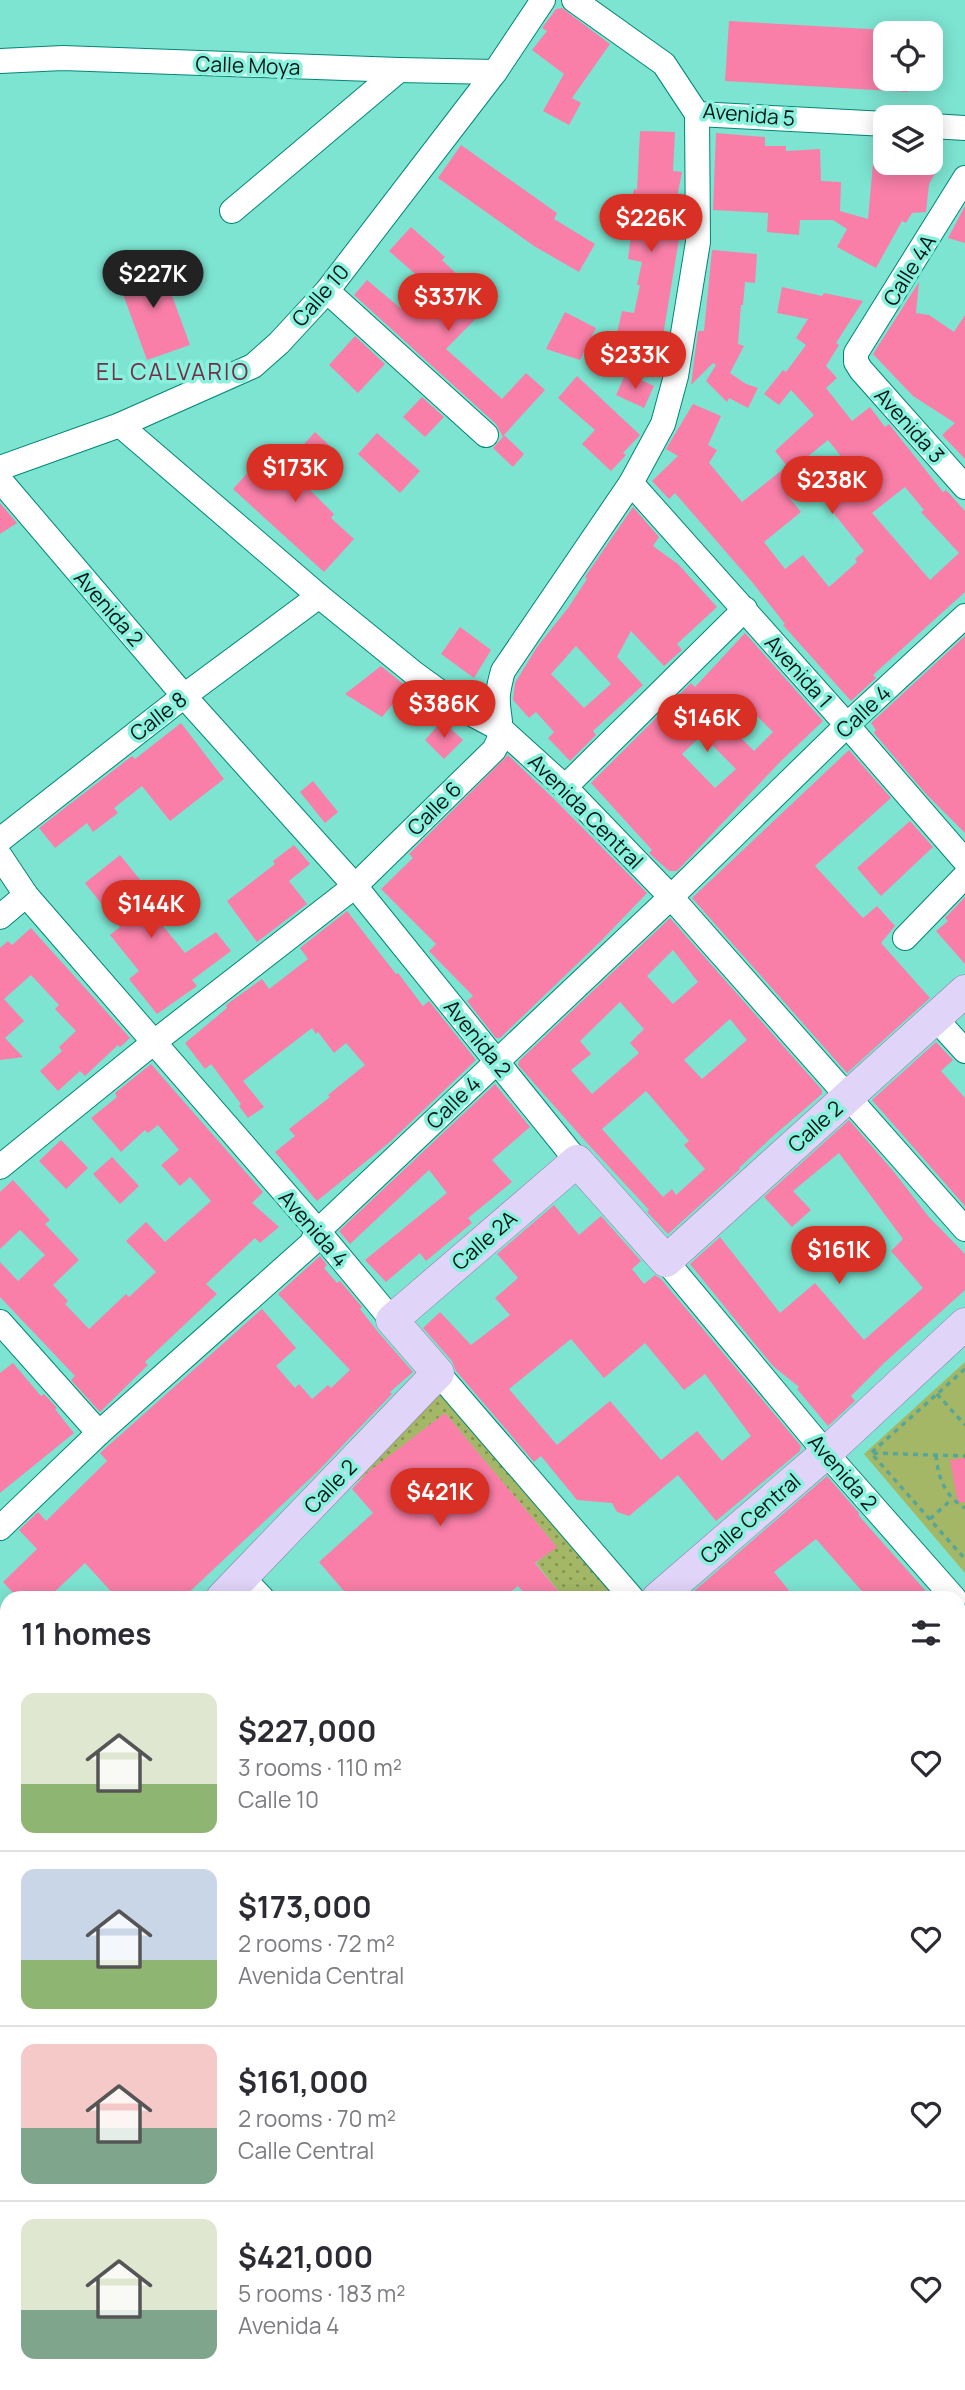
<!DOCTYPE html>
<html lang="en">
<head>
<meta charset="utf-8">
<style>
	:root { --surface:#fff; --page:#f7f7f7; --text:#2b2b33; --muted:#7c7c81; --line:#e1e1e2; --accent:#d93025 }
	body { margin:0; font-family:Manrope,sans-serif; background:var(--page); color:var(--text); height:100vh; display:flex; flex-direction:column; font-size:26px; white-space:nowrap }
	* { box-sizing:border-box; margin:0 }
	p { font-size:23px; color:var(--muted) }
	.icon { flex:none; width:38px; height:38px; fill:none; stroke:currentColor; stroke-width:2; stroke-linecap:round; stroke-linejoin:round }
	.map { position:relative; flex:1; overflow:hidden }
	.drawer { position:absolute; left:0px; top:1591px; width:966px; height:800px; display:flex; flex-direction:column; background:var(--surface); border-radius:21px 21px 0 0; box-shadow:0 4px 18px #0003 }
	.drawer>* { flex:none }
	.tools { position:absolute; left:873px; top:21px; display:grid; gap:14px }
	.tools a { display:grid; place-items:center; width:70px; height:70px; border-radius:14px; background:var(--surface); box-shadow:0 4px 18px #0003; font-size:35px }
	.price { position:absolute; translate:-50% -60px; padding:0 16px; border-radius:24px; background:var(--accent); color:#fff; font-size:23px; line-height:46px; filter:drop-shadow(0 2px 4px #0008) }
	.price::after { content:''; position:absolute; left:50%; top:42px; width:21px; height:16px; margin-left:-10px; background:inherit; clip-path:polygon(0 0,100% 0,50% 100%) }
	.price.current { background:#222; color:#fff }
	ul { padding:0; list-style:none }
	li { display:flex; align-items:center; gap:21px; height:175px; padding:0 21px }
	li+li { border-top:2px solid var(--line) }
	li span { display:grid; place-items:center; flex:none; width:196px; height:140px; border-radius:14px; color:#555 }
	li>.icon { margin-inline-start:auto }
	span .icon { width:84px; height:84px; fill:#fffc; stroke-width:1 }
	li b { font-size:30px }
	h2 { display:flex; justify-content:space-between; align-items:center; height:84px; padding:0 21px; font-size:30px }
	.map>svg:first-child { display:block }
</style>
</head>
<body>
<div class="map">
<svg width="965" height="2390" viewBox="0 0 965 2390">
	<defs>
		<pattern id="grass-dots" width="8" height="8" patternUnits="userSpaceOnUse" patternTransform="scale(1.75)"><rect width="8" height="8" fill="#a3b766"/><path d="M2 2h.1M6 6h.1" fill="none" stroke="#839453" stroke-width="1.8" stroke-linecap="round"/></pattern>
	</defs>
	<rect width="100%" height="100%" fill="#7de4d1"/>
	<g fill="url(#grass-dots)">
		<polygon points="442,1388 621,1598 564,1598 536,1563 556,1546 445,1413 350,1487"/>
		<polygon points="674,2384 759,2384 751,2390 667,2390"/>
	</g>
	<polygon fill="#a3b766" points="965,1362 965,1573 864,1454"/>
	<g fill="#f97fa8" fill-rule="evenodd">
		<polygon points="562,8 610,44 572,98 581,103 569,125 543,111 564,74 532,50 547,31 542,28 548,20 556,9"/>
		<polygon points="729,21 886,30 886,79 909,79 908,92 725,81"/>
		<polygon points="640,131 675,132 673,171 682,172 677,197 681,198 677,220 682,221 657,372 608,368 614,336 616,338 622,311 634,313 640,285 637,285 642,262 628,259 634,212 629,211 634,189 637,190"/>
		<polygon points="716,133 765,137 765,146 786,146 786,151 820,149 821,181 841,182 840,211 868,219 873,163 931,163 931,166 937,170 929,184 926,212 912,213 906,223 902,221 876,268 837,247 847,229 833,220 800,220 799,235 767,232 768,213 713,210"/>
		<polygon points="461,145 557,213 554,219 595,244 579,272 534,246 438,178"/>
		<polygon points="965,206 965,243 948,238"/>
		<polygon points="411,227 445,257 442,260 489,305 446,349 502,399 526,373 545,390 504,435 524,454 513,467 493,448 503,437 496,424 354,295 367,280 405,312 430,287 389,251"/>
		<polygon points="712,250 757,254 755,283 745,282 743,305 741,305 738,344 744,346 730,373 746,384 758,388 748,408 729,398 727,402 706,381 716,365 713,363 691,385 698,331 704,331"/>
		<polygon points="159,260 190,345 147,360 116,275"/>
		<polygon points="919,282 916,313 929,315 954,332 965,315 965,459 942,435 955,423 913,396 873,354"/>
		<path d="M 782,287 L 822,296 L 824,293 L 863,301 L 836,343 L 839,345 L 826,366 L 837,378 L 826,388 L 852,421 L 870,407 L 885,427 L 889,424 L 943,492 L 946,490 L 965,511 L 965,592 L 873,675 L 876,678 L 851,701 L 783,625 L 785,624 L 752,582 L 675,493 L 669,499 L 652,481 L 678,456 L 666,449 L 693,404 L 721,416 L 708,445 L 717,450 L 709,463 L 742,502 L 787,466 L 775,451 L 814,415 L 791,390 L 779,405 L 764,394 L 783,370 L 786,372 L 806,345 L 796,338 L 808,319 L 777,313 ZM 828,440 L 859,479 L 827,505 L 864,551 L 855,559 L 857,562 L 829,587 L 803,555 L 785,569 L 764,542 L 801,512 L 783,490 L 812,466 L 806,458 ZM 905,487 L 924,510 L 921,512 L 959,553 L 930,580 L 872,513 Z"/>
		<polygon points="565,312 596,328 580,360 546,349"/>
		<polygon points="355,336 385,364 358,393 329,365"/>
		<polygon points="626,373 654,386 644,408 616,395"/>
		<polygon points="577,376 640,435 623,453 626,455 611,471 582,444 595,430 558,398"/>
		<polygon points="422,397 444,417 425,437 403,417"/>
		<polygon points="315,432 329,445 301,476 304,479 301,481 334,514 331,518 354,539 324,572 233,489 269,449 286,464"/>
		<polygon points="377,433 420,471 400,493 358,454"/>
		<polygon points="0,503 17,523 0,534"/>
		<path d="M 633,507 L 659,537 L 653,546 L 678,564 L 717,607 L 677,644 L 682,650 L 664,666 L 631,631 L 617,657 L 643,685 L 593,731 L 596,735 L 570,761 L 548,738 L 554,732 L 536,712 L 529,718 L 513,700 L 515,683 L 537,647 L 568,608 L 587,579 L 585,577 ZM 576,646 L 611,684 L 584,708 L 551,674 Z"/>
		<polygon points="460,627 491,650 474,678 441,654"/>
		<path d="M 745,633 L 823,721 L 781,761 L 677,871 L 669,871 L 649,853 L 652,850 L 591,783 L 691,683 L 695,687 ZM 738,697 L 773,732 L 754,751 L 719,716 ZM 702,735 L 736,769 L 715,788 L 682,754 Z"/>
		<polygon points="965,636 965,833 926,794 874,733 876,730 871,723"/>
		<polygon points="381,666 407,687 382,717 345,694"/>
		<polygon points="442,721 463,740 444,759 425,740"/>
		<polygon points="181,723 224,779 170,821 142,786 114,808 118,813 93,832 87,823 55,848 39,828 132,756 135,759"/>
		<polygon points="849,750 891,798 815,866 863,918 877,906 895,926 881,943 930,998 847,1073 692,898"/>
		<polygon points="508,755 555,800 647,893 600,942 500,1038 496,1038 467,1001 473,996 429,951 436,944 381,889 413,858 409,854"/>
		<polygon points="313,781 338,812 325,823 300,792"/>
		<polygon points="910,821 933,847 881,896 857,868"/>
		<polygon points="294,845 310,864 289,881 307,904 257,942 227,901 275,864 273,861"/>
		<polygon points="120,855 145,886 136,893 185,953 216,932 231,951 192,980 197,986 157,1014 129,979 139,971 110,935 120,927 85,883"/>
		<polygon points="965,897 965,964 936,931 948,921 945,918"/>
		<polygon points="347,911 396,974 398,973 423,1006 429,1001 476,1060 391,1141 317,1201 275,1152 295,1136 289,1129 330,1097 328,1095 365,1065 346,1043 334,1053 318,1032 316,1034 312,1028 243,1081 264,1107 248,1118 239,1106 241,1104 211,1064 205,1069 185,1043 227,1008 226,1005 262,979 269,989 308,959 300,948"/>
		<path d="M 670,918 L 822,1090 L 822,1094 L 772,1137 L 739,1168 L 740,1169 L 668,1234 L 647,1212 L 649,1210 L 587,1143 L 518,1065 L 519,1061 ZM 673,950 L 698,982 L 673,1004 L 647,976 ZM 620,1002 L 644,1029 L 630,1043 L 639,1053 L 592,1094 L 571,1070 L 591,1054 L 580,1041 ZM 730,1019 L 747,1040 L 702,1079 L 684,1060 ZM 646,1091 L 689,1141 L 684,1145 L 705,1169 L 676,1195 L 672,1189 L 663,1197 L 602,1129 Z"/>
		<polygon points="31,928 130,1038 120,1047 118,1045 85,1076 80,1071 58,1091 40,1071 62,1051 59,1047 76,1031 55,1009 59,1005 31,975 4,999 24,1021 5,1038 23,1057 0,1060 0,948 8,941 12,945"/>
		<polygon points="936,1042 953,1060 941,1071 965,1098 965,1206 872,1100"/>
		<polygon points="151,1064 263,1192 252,1203 279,1227 260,1243 255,1238 206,1284 217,1294 145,1362 148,1365 100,1412 71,1380 75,1376 0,1297 0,1262 18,1281 45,1255 20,1230 0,1249 0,1192 13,1180 50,1220 45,1224 79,1260 53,1285 68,1301 65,1304 89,1329 126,1294 129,1297 156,1272 126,1241 146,1222 165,1242 211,1201 190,1177 180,1186 161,1165 179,1150 158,1125 148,1133 145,1130 121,1152 91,1118 117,1097 115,1093"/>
		<polygon points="495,1084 530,1127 492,1160 512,1182 468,1218 472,1223 426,1261 420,1253 386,1282 365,1260 447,1193 429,1170 350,1244 339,1231"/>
		<polygon points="849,1120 894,1172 928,1216 965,1254 965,1290 884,1363 851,1396 855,1401 828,1426 797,1389 799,1387 773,1366 690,1264 720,1237 780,1313 815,1283 864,1340 923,1288 891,1251 903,1239 839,1153 793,1191 811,1210 792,1227 764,1197"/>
		<polygon points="61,1140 88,1168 66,1189 39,1161"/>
		<polygon points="112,1157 139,1186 120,1204 93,1174"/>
		<path d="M 554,1205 L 579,1235 L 601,1216 L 641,1261 L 632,1269 L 644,1284 L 655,1275 L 661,1279 L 801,1446 L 800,1451 L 716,1521 L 678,1475 L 629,1516 L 617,1512 L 612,1503 L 577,1500 L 541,1456 L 534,1462 L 456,1371 L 452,1361 L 423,1328 L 440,1312 L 471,1345 L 510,1315 L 495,1298 L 518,1278 L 497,1254 ZM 571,1339 L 604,1378 L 645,1343 L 684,1390 L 705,1374 L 751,1436 L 722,1461 L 697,1431 L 661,1460 L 610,1401 L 557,1445 L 509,1389 Z"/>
		<polygon points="320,1256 327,1265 324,1268 337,1283 340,1281 362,1307 360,1309 378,1332 413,1372 390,1392 392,1394 318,1471 183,1598 117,1598 85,1563 48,1598 18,1598 3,1582 37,1549 19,1530 38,1512 46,1521 107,1461 100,1453 262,1309 296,1348 276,1366 295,1388 299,1384 312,1399 328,1385 331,1388 350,1370 278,1294"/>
		<polygon points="13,1363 41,1396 44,1394 57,1408 55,1409 74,1433 0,1493 0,1373"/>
		<polygon points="445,1413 557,1547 535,1563 564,1598 528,1598 518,1586 503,1598 350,1598 319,1562 373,1513 352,1489 368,1472"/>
		<polygon points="965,1458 965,1502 958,1503 950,1460"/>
		<polygon points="827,1476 859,1513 859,1516 932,1598 868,1598 816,1539 774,1572 795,1598 686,1598"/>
	</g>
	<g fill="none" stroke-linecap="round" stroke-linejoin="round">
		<g stroke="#008676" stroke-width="26">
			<g id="minor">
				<polyline points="574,0 664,64 697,114"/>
				<polyline points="0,61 63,58 399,70 495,72"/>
				<polyline points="697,114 886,124"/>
				<polyline points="931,126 965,128"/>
				<polyline points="965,178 856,353 856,362 861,370 965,487"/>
				<polyline points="232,211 399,70"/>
				<polyline points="327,291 486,435"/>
				<polyline points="120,425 319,596 415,674 466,711 502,730 565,787 671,897 965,1229"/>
				<polyline points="0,468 120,425 253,366 279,343 327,291 495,72 543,0"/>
				<polyline points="0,480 184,696 355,886 577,1161"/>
				<polyline points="631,483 847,725 965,861"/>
				<polyline points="565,787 745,609"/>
				<polyline points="0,840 184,696 319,596"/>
				<polyline points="0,856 26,895 318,1231 392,1320"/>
				<polyline points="0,917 26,895"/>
				<polyline points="905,938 965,876"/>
				<polyline points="935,1018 965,1051"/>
				<path d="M 0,1167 L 153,1043 L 355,886 L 494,750 C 507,730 496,715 498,694 C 499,686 501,678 503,671 L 631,483 L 663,424 L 676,376 L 698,242 L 697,114"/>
				<polyline points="666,1261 826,1453 954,1598"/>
				<polyline points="0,1322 99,1433"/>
				<polyline points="438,1373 632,1598"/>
				<polyline points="0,1528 99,1433 311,1244 318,1231 671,897 847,725 965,616"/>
				<polyline points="242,1577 262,1598"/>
				<polyline points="959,1647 965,1642"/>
				<polyline points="959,1978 965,1985"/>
				<polyline points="1,2281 7,2276"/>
				<polyline points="959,2354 965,2361"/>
				<polyline points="67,2390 75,2384"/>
				<polyline points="243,2390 247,2384"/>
				<polyline points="488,2390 495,2384"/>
			</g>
		</g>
		<g stroke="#867fa6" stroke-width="33">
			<g id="major">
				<polyline points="222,1598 438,1373 392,1320 577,1161 666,1261 965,991"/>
				<polyline points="658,1598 826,1453 965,1324"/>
				<polyline points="0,1828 7,1821"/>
				<polyline points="0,2213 7,2206"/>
			</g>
		</g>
		<g stroke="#58a697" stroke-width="3.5" stroke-dasharray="5 5" stroke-linecap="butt">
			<polyline points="965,1369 871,1453 965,1559"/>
			<polyline points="937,1394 965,1425"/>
			<polyline points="873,1453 965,1456"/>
			<path d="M 936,1455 C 938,1478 945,1496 965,1508"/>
			<polyline points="930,1519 952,1499"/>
		</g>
		<use href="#minor" stroke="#fff" stroke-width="24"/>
		<use href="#major" stroke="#e0d4f8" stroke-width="32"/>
	</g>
	<g text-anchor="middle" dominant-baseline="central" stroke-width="7" stroke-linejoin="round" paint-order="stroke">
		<g font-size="21" fill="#031815" stroke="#8af1de">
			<text transform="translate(248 65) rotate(2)">Calle Moya</text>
			<text transform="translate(749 114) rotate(5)">Avenida 5</text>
			<text transform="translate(909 270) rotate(-58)">Calle 4A</text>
			<text transform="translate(320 295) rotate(-49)">Calle 10</text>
			<text transform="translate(910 425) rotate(48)">Avenida 3</text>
			<text transform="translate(109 608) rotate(49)">Avenida 2</text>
			<text transform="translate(799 671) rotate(48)">Avenida 1</text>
			<text transform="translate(863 711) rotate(-43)">Calle 4</text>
			<text transform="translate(158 716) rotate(-38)">Calle 8</text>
			<text transform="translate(434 808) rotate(-45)">Calle 6</text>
			<text transform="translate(586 811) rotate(45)">Avenida Central</text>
			<text transform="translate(478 1038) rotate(51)">Avenida 2</text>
			<text transform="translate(453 1102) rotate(-44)">Calle 4</text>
			<text transform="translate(815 1126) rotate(-42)">Calle 2</text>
			<text transform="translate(314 1228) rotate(49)">Avenida 4</text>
			<text transform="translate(484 1240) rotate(-41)">Calle 2A</text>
			<text transform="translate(843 1472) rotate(49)">Avenida 2</text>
			<text transform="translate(330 1486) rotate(-46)">Calle 2</text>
			<text transform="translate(750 1518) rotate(-41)">Calle Central</text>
		</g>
		<g font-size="23" letter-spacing="2" fill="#732f47" stroke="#8af1de">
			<text x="173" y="371">EL CALVARIO</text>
		</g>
	</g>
</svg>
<div class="tools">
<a><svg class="icon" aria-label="locate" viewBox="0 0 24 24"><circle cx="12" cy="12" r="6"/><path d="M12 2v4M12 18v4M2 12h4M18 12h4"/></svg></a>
<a><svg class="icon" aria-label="layers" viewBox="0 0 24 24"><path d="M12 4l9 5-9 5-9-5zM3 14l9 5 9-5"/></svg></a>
</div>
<b class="price" style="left:651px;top:254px">$226K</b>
<b class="price current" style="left:153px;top:310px">$227K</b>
<b class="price" style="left:448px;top:333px">$337K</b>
<b class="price" style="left:635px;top:391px">$233K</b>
<b class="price" style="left:295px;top:504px">$173K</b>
<b class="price" style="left:832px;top:516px">$238K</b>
<b class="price" style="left:444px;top:740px">$386K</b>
<b class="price" style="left:707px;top:754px">$146K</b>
<b class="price" style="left:151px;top:940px">$144K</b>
<b class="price" style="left:839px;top:1286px">$161K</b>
<b class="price" style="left:440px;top:1528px">$421K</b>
<section class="drawer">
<h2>11 homes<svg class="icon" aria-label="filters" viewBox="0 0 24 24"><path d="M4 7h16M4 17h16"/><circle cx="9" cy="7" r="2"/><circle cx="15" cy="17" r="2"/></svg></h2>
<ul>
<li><span style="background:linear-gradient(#dfe7d0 65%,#8fb573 0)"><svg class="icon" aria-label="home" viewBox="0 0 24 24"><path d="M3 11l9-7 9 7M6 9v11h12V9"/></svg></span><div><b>$227,000</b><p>3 rooms · 110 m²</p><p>Calle 10</p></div><svg class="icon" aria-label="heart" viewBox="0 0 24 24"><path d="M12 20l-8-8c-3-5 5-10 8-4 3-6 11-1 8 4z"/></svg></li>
<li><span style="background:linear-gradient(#c9d6e8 65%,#8fb573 0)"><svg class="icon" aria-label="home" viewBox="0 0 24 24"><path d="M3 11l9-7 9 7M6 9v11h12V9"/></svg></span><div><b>$173,000</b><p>2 rooms · 72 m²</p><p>Avenida Central</p></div><svg class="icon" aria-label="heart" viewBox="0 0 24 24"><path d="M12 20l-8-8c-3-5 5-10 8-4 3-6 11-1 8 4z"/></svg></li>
<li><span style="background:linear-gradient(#f6c9c9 60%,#7fa58c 0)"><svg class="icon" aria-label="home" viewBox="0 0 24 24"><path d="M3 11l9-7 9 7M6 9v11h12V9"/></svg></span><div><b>$161,000</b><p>2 rooms · 70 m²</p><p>Calle Central</p></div><svg class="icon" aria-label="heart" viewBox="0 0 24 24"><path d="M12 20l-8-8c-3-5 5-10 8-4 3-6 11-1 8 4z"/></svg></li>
<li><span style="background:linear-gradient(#dfe7d0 65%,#7fa58c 0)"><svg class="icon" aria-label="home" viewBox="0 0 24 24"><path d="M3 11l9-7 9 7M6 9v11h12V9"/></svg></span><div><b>$421,000</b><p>5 rooms · 183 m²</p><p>Avenida 4</p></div><svg class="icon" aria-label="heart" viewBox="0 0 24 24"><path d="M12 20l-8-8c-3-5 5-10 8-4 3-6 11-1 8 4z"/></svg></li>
</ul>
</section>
</div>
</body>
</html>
